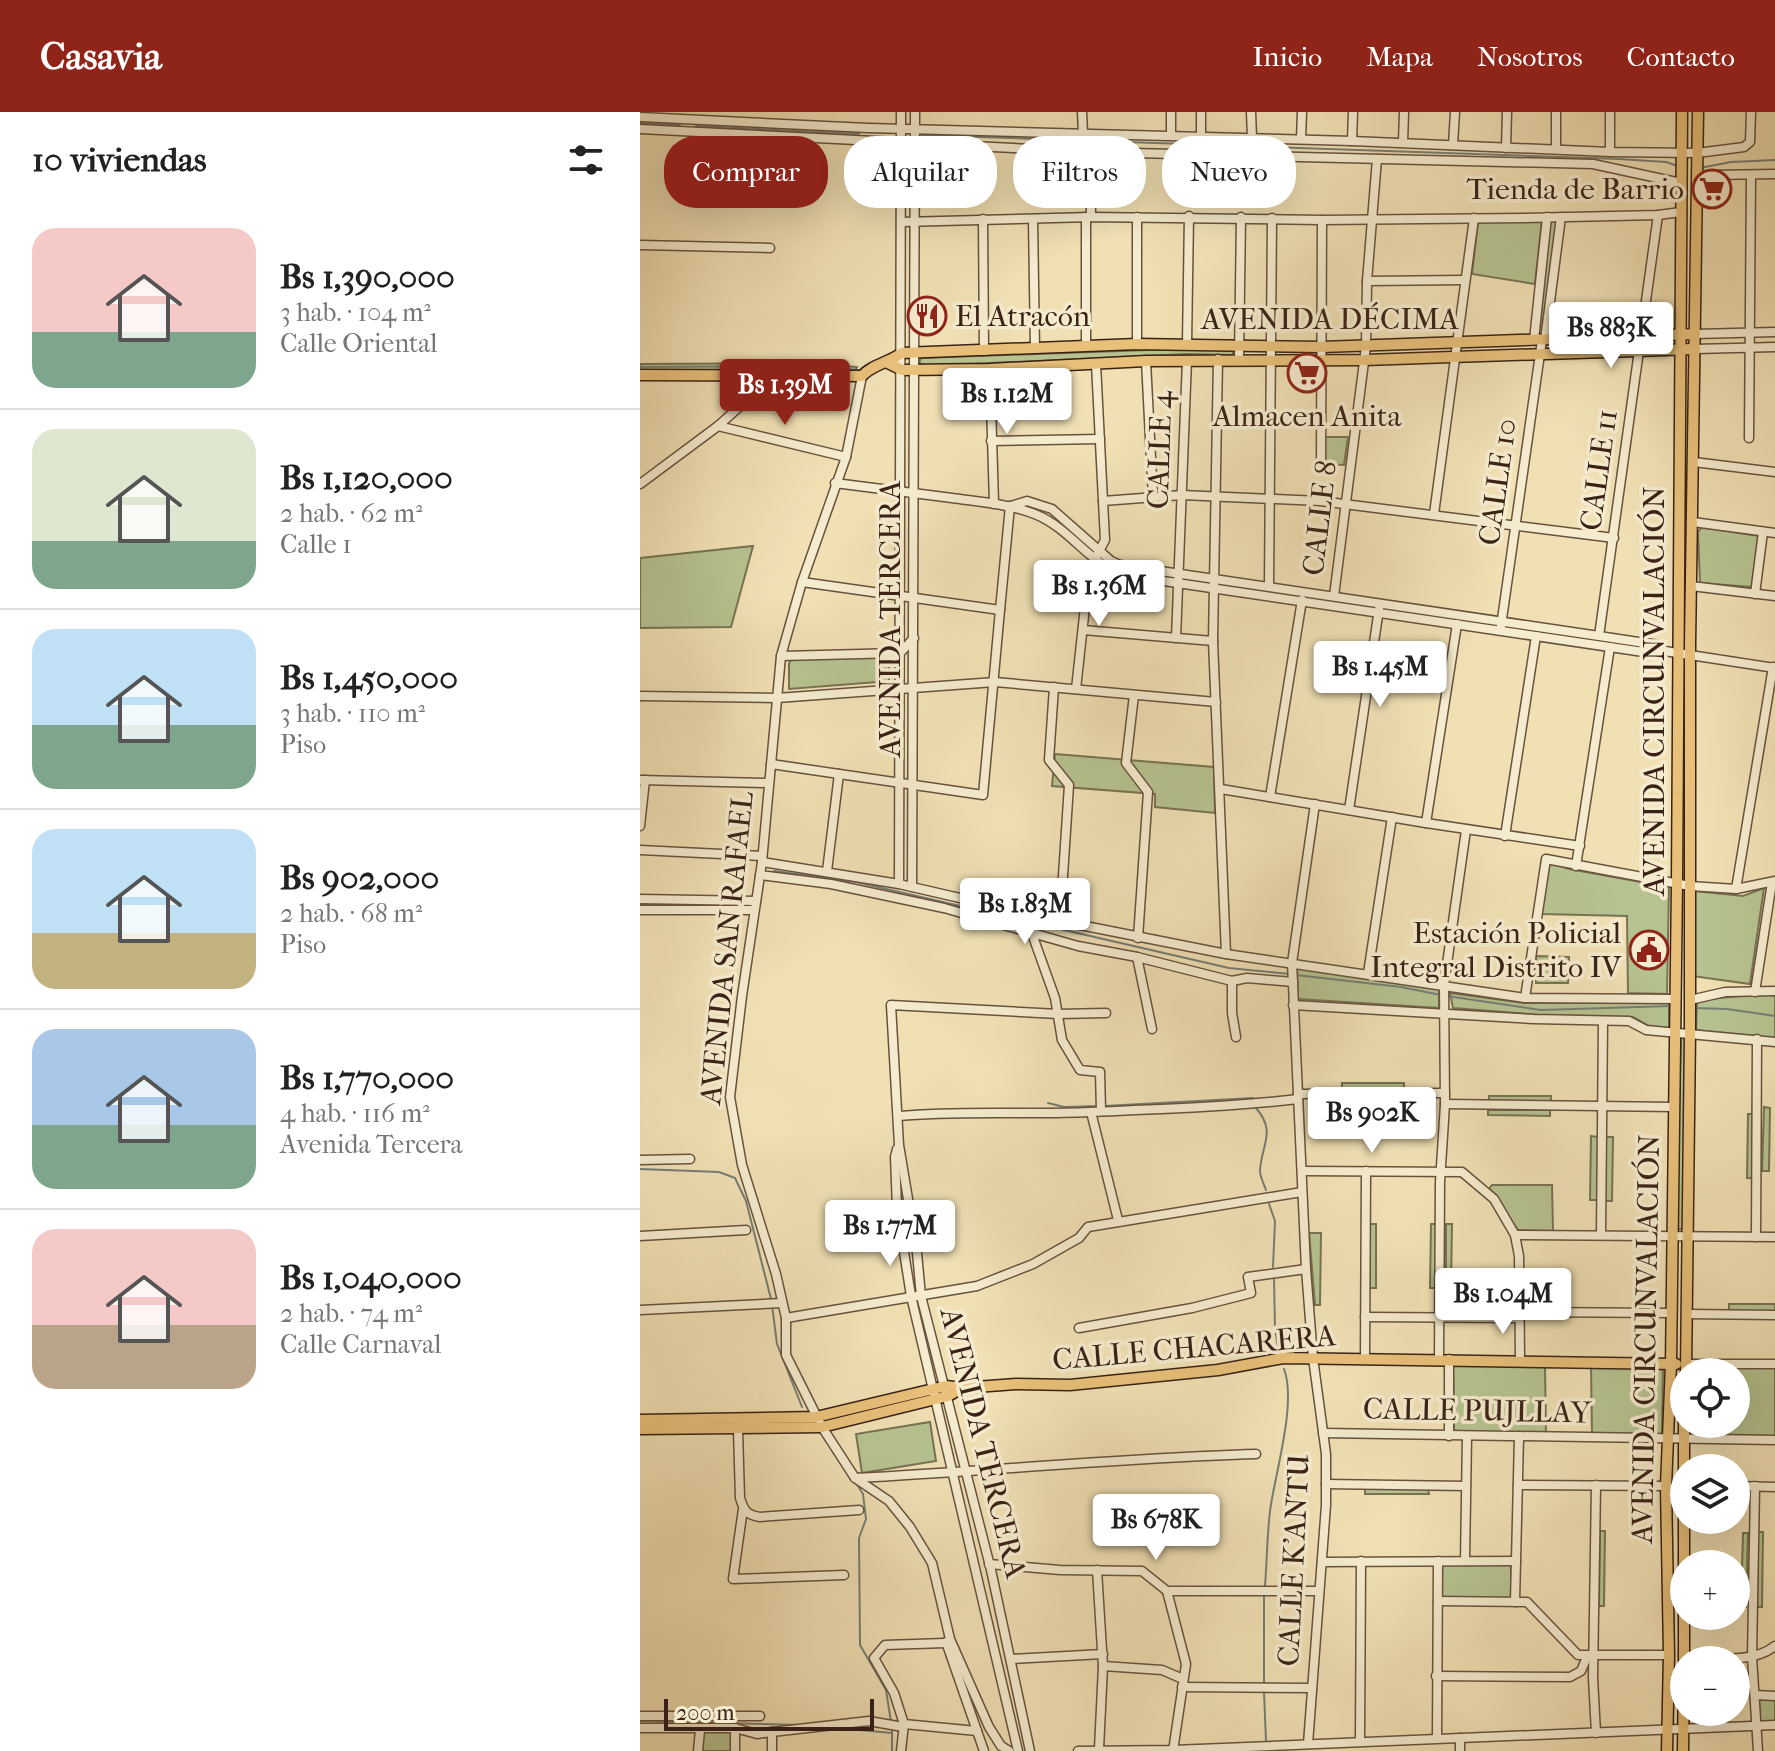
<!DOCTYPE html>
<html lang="es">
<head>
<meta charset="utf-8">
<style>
	:root { --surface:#fff; --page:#f6f6f6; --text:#222; --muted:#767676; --line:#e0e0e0; --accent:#8f2418 }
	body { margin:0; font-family:"IM FELL French Canon",serif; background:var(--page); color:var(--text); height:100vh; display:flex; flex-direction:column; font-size:30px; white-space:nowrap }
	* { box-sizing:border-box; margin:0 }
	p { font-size:26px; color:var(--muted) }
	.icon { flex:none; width:44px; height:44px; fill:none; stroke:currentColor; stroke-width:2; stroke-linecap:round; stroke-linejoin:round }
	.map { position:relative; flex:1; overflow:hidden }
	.drawer { display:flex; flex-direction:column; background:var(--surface); width:640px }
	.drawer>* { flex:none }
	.banner { position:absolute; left:24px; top:24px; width:760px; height:72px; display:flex; gap:16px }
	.tools { position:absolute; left:1030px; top:1246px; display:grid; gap:16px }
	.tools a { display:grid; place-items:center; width:80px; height:80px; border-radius:50%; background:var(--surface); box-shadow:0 8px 32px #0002; font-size:40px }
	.scale { position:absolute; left:24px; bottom:20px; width:210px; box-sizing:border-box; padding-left:8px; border:4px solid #3a2316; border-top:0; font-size:22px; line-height:28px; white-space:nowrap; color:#3a2316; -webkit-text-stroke:6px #f5ebce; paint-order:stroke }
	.price { position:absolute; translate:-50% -68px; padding:0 18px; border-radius:8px; background:#fff; color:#222; font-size:26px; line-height:52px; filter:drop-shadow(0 2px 4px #0008) }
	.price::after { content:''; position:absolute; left:50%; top:48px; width:24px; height:18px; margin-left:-12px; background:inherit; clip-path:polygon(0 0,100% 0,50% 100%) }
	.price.on { background:var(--accent); color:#fff }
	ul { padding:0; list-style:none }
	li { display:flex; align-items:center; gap:24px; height:200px; padding:0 32px }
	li+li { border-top:2px solid var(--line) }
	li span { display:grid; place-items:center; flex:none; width:224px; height:160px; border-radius:24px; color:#555 }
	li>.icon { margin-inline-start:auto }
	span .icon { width:96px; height:96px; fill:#fffc; stroke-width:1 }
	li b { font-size:34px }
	h2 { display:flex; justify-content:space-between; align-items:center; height:96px; padding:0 32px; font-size:34px }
	.tag { padding:0 28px; border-radius:32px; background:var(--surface); box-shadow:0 8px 32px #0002; font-size:28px; line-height:72px }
	.tag.on { background:var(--accent); color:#fff }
	header { display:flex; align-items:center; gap:48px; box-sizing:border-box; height:112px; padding:0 40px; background:var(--accent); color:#fff }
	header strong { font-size:38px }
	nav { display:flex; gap:44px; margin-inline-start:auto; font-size:28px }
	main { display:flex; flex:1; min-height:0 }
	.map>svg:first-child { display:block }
</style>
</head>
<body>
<header>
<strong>Casavia</strong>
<nav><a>Inicio</a><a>Mapa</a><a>Nosotros</a><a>Contacto</a></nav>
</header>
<main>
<section class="drawer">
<h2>10 viviendas<svg class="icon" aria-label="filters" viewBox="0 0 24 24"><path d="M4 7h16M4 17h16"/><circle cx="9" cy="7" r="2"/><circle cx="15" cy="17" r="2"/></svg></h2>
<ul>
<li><span style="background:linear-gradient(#f6c9c9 65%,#7fa58c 0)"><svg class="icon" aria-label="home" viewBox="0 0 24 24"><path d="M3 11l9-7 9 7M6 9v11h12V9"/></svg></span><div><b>Bs 1,390,000</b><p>3 hab. · 104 m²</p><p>Calle Oriental</p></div></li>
<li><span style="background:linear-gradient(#dfe7d0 70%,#7fa58c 0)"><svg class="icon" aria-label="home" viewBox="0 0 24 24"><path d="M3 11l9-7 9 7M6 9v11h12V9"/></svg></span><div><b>Bs 1,120,000</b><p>2 hab. · 62 m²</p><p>Calle 1</p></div></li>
<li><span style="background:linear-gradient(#bfe0f5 60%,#7fa58c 0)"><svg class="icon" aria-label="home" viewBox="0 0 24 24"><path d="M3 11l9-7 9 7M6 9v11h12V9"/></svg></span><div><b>Bs 1,450,000</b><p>3 hab. · 110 m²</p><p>Piso</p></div></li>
<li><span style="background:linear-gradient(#bfe0f5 65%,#c2b280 0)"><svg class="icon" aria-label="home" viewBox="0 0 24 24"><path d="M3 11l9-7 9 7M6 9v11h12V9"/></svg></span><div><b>Bs 902,000</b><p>2 hab. · 68 m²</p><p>Piso</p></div></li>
<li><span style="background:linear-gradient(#a9c7e8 60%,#7fa58c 0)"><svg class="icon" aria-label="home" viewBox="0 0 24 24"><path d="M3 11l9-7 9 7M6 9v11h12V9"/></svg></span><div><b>Bs 1,770,000</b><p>4 hab. · 116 m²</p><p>Avenida Tercera</p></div></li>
<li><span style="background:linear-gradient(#f6c9c9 60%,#b9a48a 0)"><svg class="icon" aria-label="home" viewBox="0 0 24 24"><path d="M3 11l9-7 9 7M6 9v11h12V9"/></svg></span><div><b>Bs 1,040,000</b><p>2 hab. · 74 m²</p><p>Calle Carnaval</p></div></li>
</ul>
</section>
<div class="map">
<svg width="1135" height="1639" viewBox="0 0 1135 1639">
	<rect width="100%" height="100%" fill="#f0e0b4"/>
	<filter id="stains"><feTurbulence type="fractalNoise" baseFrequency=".0025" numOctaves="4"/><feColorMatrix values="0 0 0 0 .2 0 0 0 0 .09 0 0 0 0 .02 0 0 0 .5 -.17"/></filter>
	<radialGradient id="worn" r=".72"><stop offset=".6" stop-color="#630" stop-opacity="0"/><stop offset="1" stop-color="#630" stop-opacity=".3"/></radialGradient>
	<g fill="#b6c390" stroke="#787353" stroke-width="2">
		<polygon points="902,108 895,172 832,162 838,110"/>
		<polygon points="910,108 917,108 904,222 899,222"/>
		<polygon points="538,237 593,237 593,243 547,242 287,254 279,251 281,246"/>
		<polygon points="169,251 217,255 215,259 0,258 0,252"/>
		<polygon points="684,325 708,325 704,353 684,352"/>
		<polygon points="1062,415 1119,424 1112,475 1060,471 1058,420"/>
		<polygon points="113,434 91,515 0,516 0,446"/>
		<polygon points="249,540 249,569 149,577 149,552 152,543"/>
		<polygon points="415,642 574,655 575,701 515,695 515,682 412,674"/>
		<polygon points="905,749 929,757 1029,775 1027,882 988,881 987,804 901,802"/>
		<polygon points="1124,776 1110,872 1052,864 1054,779 1103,784"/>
		<polygon points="896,844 929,845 928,871 896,871"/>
		<polygon points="657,855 799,876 799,896 658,887"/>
		<polygon points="810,881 884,891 1029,891 1029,917 1009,914 993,905 900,903 813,896"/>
		<polygon points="1124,882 1135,884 1135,926 1056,918 1057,888"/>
		<polygon points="1041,925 1046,927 1045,1117 1036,1117"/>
		<rect x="702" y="971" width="62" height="6"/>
		<rect x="849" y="984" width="62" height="6"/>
		<polygon points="702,985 764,985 764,991 702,990"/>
		<polygon points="1124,995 1130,996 1129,1059 1122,1059"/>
		<polygon points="848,998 910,998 910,1004 848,1003"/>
		<polygon points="1108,1002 1115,1002 1113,1066 1107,1066"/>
		<polygon points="951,1024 958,1025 957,1088 950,1088"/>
		<polygon points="966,1025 973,1025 972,1089 965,1089"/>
		<polygon points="852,1073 912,1073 913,1119 878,1118 849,1077"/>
		<rect x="730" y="1112" width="6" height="64"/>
		<polygon points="791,1112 797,1112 796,1176 790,1176"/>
		<polygon points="806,1112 812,1112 811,1175 806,1175"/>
		<polygon points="669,1121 681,1121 680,1193 675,1193"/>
		<rect x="1089" y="1192" width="46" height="7"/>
		<polygon points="813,1252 905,1253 906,1321 814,1320"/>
		<polygon points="951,1254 1023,1255 1022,1323 952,1322"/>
		<polygon points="1094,1254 1135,1254 1135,1324 1051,1323 1051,1312 1096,1312"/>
		<polygon points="290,1310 296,1349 222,1361 216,1322"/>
		<polygon points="725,1376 788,1377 789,1382 725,1382"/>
		<polygon points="960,1419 965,1419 964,1494 959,1494"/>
		<polygon points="1118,1420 1123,1420 1122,1495 1117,1495"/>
		<polygon points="1103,1421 1108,1421 1106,1495 1101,1495"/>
		<polygon points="800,1452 871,1453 871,1487 800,1486"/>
		<polygon points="1119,1588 1135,1588 1135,1610 1120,1610"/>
		<polygon points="63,1619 91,1619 91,1639 62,1639"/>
	</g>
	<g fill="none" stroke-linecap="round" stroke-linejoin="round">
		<g stroke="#757e75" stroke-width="2">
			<polyline points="0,11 40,13"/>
			<polyline points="56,14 219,22"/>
			<polyline points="281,23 979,47 1026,50 1038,54"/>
			<polyline points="1060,56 1091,50 1135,48"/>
			<polyline points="0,255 149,254 218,258"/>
			<polyline points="134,759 216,770 589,856 650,862"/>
			<polyline points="0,793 105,793"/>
			<polyline points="656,863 761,875 801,883"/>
			<polyline points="807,884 901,898 1031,894"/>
			<polyline points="1054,896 1087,897 1135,904"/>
			<polyline points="408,991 424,995 457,994"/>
			<polyline points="464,994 613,986 614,990"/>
			<path d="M 616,996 C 637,1020 621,1033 620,1059 C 620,1065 624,1072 626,1078"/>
			<polyline points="0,1057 79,1060 95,1066 106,1089 131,1187"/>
			<polyline points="629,1092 635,1109 633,1155"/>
			<polyline points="634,1166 635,1217 639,1240"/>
			<polyline points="132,1193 137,1232 162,1295"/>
			<polyline points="216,1371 223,1382 226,1407 219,1426 220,1533 246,1578 251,1610"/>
			<path d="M 625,1474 C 627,1449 627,1424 630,1399 C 635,1361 657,1291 644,1257"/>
			<polyline points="624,1480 624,1574"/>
			<polyline points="624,1580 626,1630"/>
			<polyline points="0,1609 160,1613"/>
			<polyline points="198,1616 252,1621"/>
			<polyline points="252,1616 252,1639"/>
		</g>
		<g stroke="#68523e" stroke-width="11">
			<g id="minor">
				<polyline points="442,0 443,21"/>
				<polyline points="561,0 561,24"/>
				<polyline points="611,0 612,26"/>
				<polyline points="0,5 228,16 712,29 970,40 1057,41 1104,35 1110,30 1111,0"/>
				<polyline points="0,17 450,40 953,52 1041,71"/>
				<polyline points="531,23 531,0"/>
				<polyline points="661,27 662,0"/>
				<polyline points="712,29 713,0"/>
				<polyline points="763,30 764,0"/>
				<polyline points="813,33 815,0"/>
				<polyline points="866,36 867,0"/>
				<polyline points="916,37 916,0"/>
				<polyline points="450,40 451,105"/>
				<polyline points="970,40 970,0"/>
				<polyline points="1057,70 1071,63 1135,62"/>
				<polyline points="446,105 446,234"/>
				<polyline points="497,105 497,232"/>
				<polyline points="343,107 344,239"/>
				<polyline points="393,107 395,237"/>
				<polyline points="262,110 451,105 682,108 883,106 1018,103 1041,100"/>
				<polyline points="0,133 130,136"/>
				<polyline points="727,169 825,168"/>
				<polyline points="1055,222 1135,220"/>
				<polyline points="894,228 907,105"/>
				<polyline points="905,228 921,105"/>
				<polyline points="547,232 549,104"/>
				<polyline points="1055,237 1135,235"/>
				<polyline points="578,247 573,529 586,842"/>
				<polyline points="599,248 601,105"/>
				<polyline points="506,249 513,385"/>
				<polyline points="350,257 354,392"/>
				<polyline points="222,264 206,345 162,470 141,544 122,750 102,884 90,985 102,1053 136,1162 146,1206 146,1243 182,1315 215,1366 249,1389 270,1415 292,1451 310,1527 349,1615 361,1634 369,1639"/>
				<polyline points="78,314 206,345"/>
				<polyline points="1109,326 1111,63"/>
				<polyline points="351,329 460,327"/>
				<polyline points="1054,350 1135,360"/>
				<polyline points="681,353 682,108"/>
				<path d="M 195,371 C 234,376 273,381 312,386 C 341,390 370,392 397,403 C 430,417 449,451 483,463 L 1017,542 L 1025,539"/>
				<polyline points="0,372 78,314 127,270 128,263"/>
				<polyline points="463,389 542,383 680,389 974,426"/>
				<polyline points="371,394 387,389 412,397 471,449 480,453 959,524 1018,533 1025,539 1037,541 1135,556"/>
				<polyline points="794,402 834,106"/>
				<polyline points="1053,410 1135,421"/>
				<polyline points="629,474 632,106"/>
				<polyline points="1051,474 1135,484"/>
				<polyline points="1115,482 1123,420"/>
				<polyline points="694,484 726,234 727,169 737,47"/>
				<polyline points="360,498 370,394"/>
				<polyline points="861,514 902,228"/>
				<polyline points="443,518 573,529"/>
				<polyline points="959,524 1018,103"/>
				<polyline points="536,526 547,248"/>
				<polyline points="141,544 260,541 274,526"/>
				<polyline points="414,575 409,648 429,673 420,809"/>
				<polyline points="436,577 449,458 465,428 456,252"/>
				<polyline points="494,583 486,651 508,680 498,826"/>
				<polyline points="0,584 137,586 355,570 576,590"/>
				<polyline points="131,652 343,683 360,498 162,470"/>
				<polyline points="0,668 128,671"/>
				<polyline points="581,677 786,711 940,734"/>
				<polyline points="630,685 662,488"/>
				<polyline points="709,698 739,497"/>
				<polyline points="786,711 817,512"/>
				<polyline points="0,714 5,668"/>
				<polyline points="865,724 896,524"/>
				<polyline points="0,738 122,744"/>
				<polyline points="122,750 259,772 420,809 586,842 885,886 1035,887"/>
				<polyline points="936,754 970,535"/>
				<polyline points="187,759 199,662"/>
				<polyline points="120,763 191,772 304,796 438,834 497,845 592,869 607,866 653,870"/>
				<polyline points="259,772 261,0"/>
				<polyline points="272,775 275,0"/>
				<polyline points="1096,777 1133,555"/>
				<polyline points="0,787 116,789"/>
				<polyline points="0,798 114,798"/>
				<polyline points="391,819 415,886 422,928 440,958 460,960 461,999"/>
				<polyline points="497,845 512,917"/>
				<polyline points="728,861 752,705"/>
				<polyline points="592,869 592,901 596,925"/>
				<polyline points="1115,880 1132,770"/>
				<polyline points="885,886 906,747 1050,774 1096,777 1135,769"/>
				<polyline points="1050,888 1085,880 1135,879"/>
				<polyline points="653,893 894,907 989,909 1006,918 1135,930"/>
				<polyline points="658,982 805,981"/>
				<polyline points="805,992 1033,995"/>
				<polyline points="451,1000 478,1108"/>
				<path d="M 259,1004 C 322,998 386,1003 450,1000 C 519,997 589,995 658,987"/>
				<polyline points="257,1037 255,1045 257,1096 271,1184 378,1639"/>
				<polyline points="0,1048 50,1047"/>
				<polyline points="662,1059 822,1060 854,1087 875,1123 879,1144 880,1248"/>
				<polyline points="875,1123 1135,1125"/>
				<polyline points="961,1123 963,909"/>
				<polyline points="0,1124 106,1118"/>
				<polyline points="1116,1125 1117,927"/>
				<polyline points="0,1198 142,1191"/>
				<polyline points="879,1200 1031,1201"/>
				<polyline points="1047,1202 1135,1203"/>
				<polyline points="725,1205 879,1206"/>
				<polyline points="146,1206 337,1174 393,1152 439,1126 448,1115 662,1080"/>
				<polyline points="439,1216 552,1196 611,1181 608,1165 666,1157"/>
				<polyline points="725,1247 726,1059"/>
				<polyline points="799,1247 800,1070 805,992 804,873 826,718"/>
				<polyline points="1046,1252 1135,1252"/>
				<path d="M 98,1318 L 100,1386 C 104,1399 107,1403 120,1405 L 219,1398"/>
				<polyline points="683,1321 1135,1328"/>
				<polyline points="809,1324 809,1247"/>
				<path d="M 215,1366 C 349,1359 482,1346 616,1342"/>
				<polyline points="686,1372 826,1374"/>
				<polyline points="878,1373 1026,1374"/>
				<polyline points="956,1373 953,1566 956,1621"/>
				<polyline points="1096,1374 1135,1375"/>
				<polyline points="1115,1374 1112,1545 1118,1639"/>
				<polyline points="103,1397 93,1467 204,1463"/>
				<polyline points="825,1449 827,1324"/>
				<polyline points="682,1450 876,1449"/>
				<polyline points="349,1452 420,1458 502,1459 527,1479 679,1479"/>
				<polyline points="457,1458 463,1554 459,1637"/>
				<polyline points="527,1479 546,1552 533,1639"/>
				<polyline points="798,1489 887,1490 938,1543 1029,1543"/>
				<polyline points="875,1490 879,1324"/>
				<polyline points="306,1530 344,1639"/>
				<polyline points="305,1531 245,1533 234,1546 254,1581 264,1612 337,1619"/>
				<path d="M 1044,1544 C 1073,1545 1111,1553 1135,1534"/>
				<polyline points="371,1547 463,1542"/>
				<polyline points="463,1554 522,1558 543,1567"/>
				<polyline points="796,1564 930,1565 941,1559 947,1545"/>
				<polyline points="542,1575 672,1576"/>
				<polyline points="1115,1583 1135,1584"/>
				<polyline points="0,1604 120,1604"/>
				<polyline points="0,1616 95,1616 117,1622 132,1620"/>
				<polyline points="95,1616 95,1639"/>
				<polyline points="797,1626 798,1449"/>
				<polyline points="820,1626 820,1639"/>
				<polyline points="720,1628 721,1449"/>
				<polyline points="668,1632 686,1393 686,1342 673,1246 666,1157 652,851 675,692"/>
				<polyline points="58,1639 60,1618"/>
				<polyline points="132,1639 132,1620 229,1609 263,1615"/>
				<polyline points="261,1639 264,1612"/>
				<polyline points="390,1639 351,1458 281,1184 277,1141 259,1033 251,893 418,902 466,901"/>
				<polyline points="438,1639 533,1638 1135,1613"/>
			</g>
		</g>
		<g stroke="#3a2316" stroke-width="13">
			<g id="major">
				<polyline points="248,251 262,258 350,257 506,249 724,248 1055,237"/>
				<path d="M 0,263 L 222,264 C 230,254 249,250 262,241 L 497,232 L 681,235 L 1055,222"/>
				<polyline points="1046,1260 1050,921 1050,532 1058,0"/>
				<polyline points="1044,1299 1044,1548"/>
				<polyline points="0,1308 176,1305 306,1274 322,1276 376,1272 430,1273 578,1258 643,1246 1036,1252"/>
				<polyline points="0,1317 182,1315 308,1284 322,1276"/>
				<polyline points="1027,1639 1029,1543 1026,1374 1031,1252 1037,772 1042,0"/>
				<polyline points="1043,1639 1044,1561"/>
			</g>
		</g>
		<use href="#minor" stroke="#f5ebce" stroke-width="8"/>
		<use href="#major" stroke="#e8c07a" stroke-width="10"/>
	</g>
	<defs>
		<g id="supermarket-ring" transform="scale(2)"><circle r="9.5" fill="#f5ebce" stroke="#8f2418" stroke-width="1.5"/><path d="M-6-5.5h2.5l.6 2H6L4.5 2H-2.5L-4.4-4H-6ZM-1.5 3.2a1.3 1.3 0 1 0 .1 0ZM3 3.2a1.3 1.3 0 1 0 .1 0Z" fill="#8f2418"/></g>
		<g id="restaurant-ring" transform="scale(2)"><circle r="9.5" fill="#f5ebce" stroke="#8f2418" stroke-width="1.5"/><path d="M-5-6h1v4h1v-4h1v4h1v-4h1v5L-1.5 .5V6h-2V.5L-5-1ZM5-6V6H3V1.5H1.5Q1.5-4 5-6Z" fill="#8f2418"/></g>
		<g id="civic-ring" transform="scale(2)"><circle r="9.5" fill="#f5ebce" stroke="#8f2418" stroke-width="1.5"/><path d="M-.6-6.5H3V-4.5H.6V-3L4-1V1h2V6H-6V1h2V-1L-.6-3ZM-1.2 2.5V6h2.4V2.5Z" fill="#8f2418"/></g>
	</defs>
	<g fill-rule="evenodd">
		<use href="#supermarket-ring" x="1072" y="77"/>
		<use href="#restaurant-ring" x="287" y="204"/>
		<use href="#supermarket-ring" x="667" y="261"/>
		<use href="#civic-ring" x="1009" y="838"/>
	</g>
	<g text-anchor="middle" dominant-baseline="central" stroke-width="7" stroke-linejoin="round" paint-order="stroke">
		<g font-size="30" fill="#3a2316" stroke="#f5ebce" text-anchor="end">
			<text x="1044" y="77">Tienda de Barrio</text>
			<text x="315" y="204" text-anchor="start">El Atracón</text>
			<text x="667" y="304" text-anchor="middle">Almacen Anita</text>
			<text x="981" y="821">Estación Policial<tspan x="981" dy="34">Integral Distrito IV</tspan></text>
		</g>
		<g font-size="30" fill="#3a2316" stroke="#f5ebce">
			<text x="690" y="207">AVENIDA DÉCIMA</text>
			<text transform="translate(520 338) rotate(-88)">CALLE 4</text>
			<text transform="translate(959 358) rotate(-82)">CALLE 11</text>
			<text transform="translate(858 370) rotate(-82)">CALLE 10</text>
			<text transform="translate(680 406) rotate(-83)">CALLE 8</text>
			<text transform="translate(250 507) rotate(-90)">AVENIDA TERCERA</text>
			<text transform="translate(1014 579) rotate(-90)">AVENIDA CIRCUNVALACIÓN</text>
			<text transform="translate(87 836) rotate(-84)">AVENIDA SAN RAFAEL</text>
			<text transform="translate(1006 1227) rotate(-89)">AVENIDA CIRCUNVALACIÓN</text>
			<text transform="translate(554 1236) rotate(-5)">CALLE CHACARERA</text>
			<text transform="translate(837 1299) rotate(1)">CALLE PUJLLAY</text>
			<text transform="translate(343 1331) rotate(76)">AVENIDA TERCERA</text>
			<text transform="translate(654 1448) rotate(-87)">CALLE K'ANTU</text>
		</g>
	</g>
	<rect width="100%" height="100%" filter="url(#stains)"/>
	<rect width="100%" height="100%" fill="url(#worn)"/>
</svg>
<div class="tools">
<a><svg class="icon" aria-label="locate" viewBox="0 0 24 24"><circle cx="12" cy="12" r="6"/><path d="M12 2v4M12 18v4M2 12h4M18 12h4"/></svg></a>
<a><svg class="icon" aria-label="layers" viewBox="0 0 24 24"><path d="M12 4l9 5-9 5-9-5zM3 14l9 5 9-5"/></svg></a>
<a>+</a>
<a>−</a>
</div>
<div class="scale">200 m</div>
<b class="price" style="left:971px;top:258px">Bs 883K</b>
<b class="price on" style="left:145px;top:315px">Bs 1.39M</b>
<b class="price" style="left:367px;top:324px">Bs 1.12M</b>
<b class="price" style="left:459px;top:516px">Bs 1.36M</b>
<b class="price" style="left:740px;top:597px">Bs 1.45M</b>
<b class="price" style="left:385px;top:834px">Bs 1.83M</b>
<b class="price" style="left:732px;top:1043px">Bs 902K</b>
<b class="price" style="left:250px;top:1156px">Bs 1.77M</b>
<b class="price" style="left:863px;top:1224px">Bs 1.04M</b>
<b class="price" style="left:516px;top:1450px">Bs 678K</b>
<div class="banner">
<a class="tag on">Comprar</a>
<a class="tag">Alquilar</a>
<a class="tag">Filtros</a>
<a class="tag">Nuevo</a>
</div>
</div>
</main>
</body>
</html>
